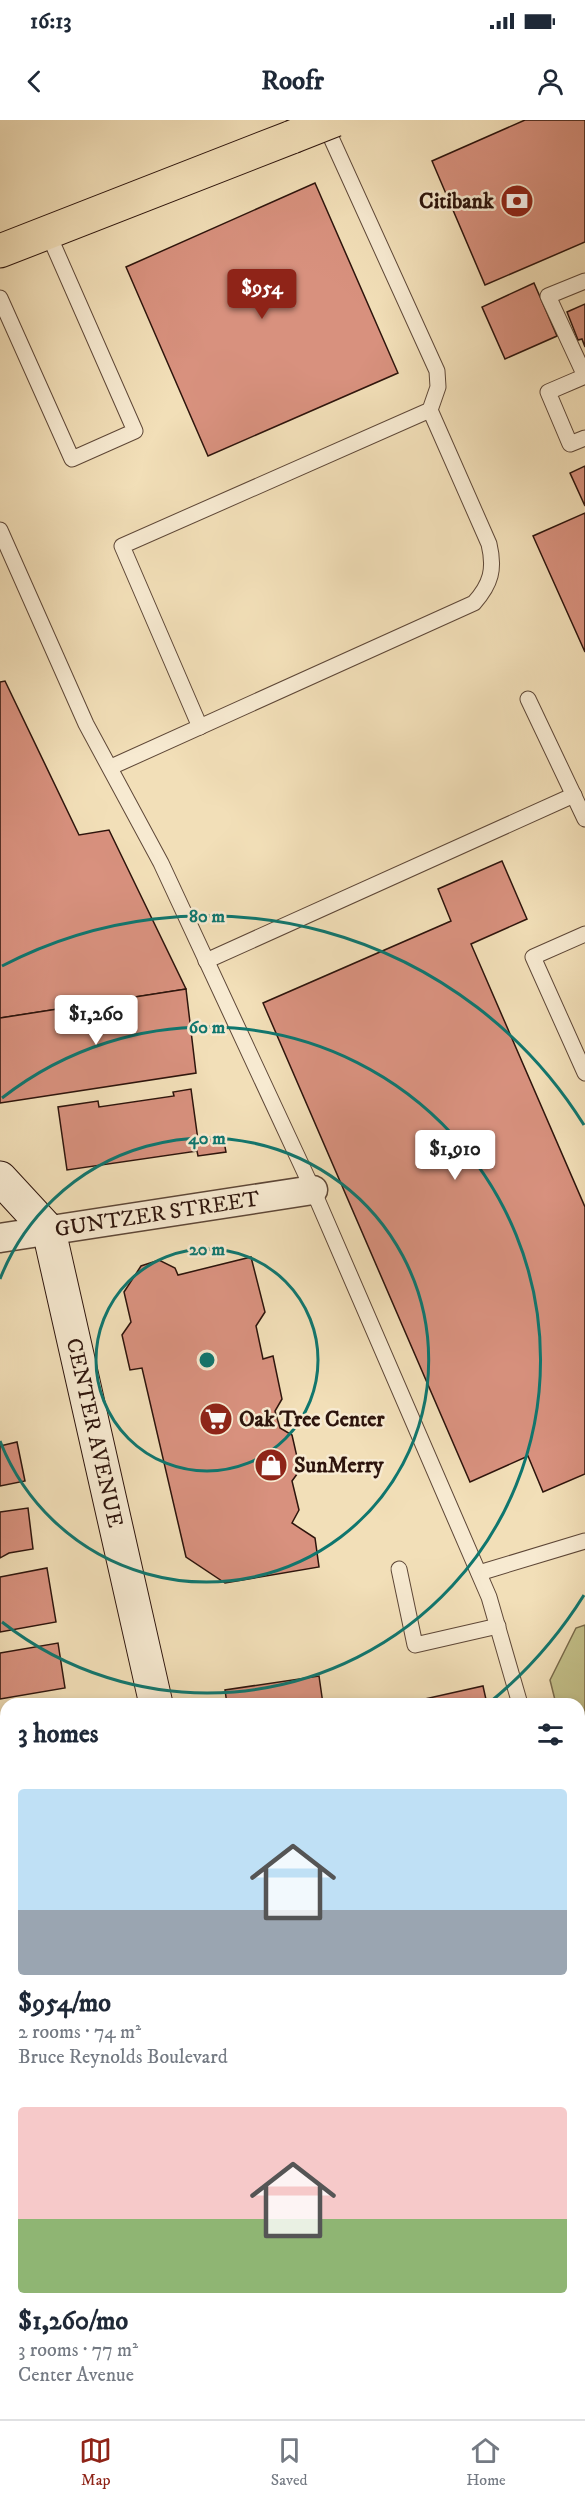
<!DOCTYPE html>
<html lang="en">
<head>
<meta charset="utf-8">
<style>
	:root { --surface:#fff; --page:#f2f2f3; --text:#1f2937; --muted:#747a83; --line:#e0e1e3; --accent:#8f2418 }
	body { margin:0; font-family:"IM FELL DW Pica",serif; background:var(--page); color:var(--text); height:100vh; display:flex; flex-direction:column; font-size:22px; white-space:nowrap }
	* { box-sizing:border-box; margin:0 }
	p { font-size:20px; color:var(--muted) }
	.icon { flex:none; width:33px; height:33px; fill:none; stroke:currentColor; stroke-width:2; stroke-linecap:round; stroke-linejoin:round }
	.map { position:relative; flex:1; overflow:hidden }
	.sheet { position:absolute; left:0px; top:1578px; width:585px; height:722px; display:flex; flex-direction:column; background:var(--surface); border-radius:18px 18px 0 0; box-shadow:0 3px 9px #0003 }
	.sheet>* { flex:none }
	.price { position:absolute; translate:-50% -51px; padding:0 14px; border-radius:6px; background:#fff; color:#222; font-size:20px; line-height:39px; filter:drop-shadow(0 2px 3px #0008) }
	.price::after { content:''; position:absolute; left:50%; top:36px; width:18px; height:14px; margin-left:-9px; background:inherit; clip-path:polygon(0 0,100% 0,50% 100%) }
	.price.on { background:var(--accent); color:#fff }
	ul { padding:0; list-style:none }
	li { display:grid; align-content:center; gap:12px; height:318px; padding:0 18px }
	li span { display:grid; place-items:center; height:186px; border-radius:6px; color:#555 }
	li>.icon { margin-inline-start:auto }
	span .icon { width:108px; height:108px; fill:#fffc; stroke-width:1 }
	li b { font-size:26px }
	h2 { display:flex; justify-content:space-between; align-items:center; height:72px; padding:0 18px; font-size:26px }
	.status { display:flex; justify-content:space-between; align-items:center; height:42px; padding:0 30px; background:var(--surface); direction:ltr }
	.status svg { height:16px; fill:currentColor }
	header { display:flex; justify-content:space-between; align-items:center; height:78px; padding:0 18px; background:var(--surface); font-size:27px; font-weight:700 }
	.tabs { display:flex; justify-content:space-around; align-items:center; height:84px; border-top:2px solid var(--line); background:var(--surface); font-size:16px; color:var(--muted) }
	.tabs a { display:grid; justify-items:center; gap:3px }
	.tabs .on { color:var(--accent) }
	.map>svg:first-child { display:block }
</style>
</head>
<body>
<div class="status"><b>16:13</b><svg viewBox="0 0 49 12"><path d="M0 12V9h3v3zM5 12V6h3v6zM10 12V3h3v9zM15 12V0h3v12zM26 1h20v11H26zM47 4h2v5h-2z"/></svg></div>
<header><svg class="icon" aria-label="back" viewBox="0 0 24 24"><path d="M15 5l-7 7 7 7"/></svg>Roofr<svg class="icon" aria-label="person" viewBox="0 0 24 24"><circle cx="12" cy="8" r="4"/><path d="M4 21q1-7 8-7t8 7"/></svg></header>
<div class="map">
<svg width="585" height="2299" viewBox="0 0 585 2299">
	<rect width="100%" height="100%" fill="#f2dfb8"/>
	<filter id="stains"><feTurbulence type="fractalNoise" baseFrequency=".00333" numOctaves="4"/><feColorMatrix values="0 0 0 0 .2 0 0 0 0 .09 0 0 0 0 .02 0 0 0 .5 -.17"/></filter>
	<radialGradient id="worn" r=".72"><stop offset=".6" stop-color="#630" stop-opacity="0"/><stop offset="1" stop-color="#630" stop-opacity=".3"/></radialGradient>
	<polygon fill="#c3c089" stroke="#786a4a" stroke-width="1.5" points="585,1505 585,1696 579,1673 579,1584 556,1584 550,1560 576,1508"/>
	<g fill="#d8917e" stroke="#2d140c" stroke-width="1.5">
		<polygon points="525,0 585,0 585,122 485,165 432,41"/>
		<polygon points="315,63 398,253 208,336 126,147"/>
		<polygon points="534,163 557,216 505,239 482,187"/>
		<polygon points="585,184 585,227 582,219 578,220 567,192"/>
		<polygon points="585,346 585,386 570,353"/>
		<polygon points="585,393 585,532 533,416"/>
		<polygon points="5,561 79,715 109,710 186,869 0,898 0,562"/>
		<polygon points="502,741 527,799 471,824 585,1087 585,1354 543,1372 528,1336 470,1362 263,883 451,801 438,769"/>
		<polygon points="186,869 196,953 0,983 0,898"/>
		<polygon points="191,969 198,1020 223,1016 226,1032 198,1036 197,1031 67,1050 58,987 98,981 99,987 174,976 173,972"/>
		<polygon points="251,1137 265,1192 256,1206 263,1239 273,1236 282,1279 275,1291 280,1308 292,1315 300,1350 292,1361 299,1390 292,1403 315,1418 319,1447 225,1463 186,1437 142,1248 130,1250 122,1215 131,1202 124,1172 141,1146 159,1140 175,1148 178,1155"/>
		<polygon points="17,1322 25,1361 0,1366 0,1326"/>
		<polygon points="28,1388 33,1429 9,1433 0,1438 0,1392"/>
		<polygon points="47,1448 56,1502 0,1512 0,1457"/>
		<polygon points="58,1523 65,1568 0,1579 0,1533"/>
		<polygon points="319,1556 323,1584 227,1584 225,1570"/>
		<polygon points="483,1566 487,1584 421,1584 420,1580"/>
		<polygon points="6,1634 6,1706 0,1680 0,1636"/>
		<polygon points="579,1910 585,1934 585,1970 579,1971"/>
		<polygon points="6,1937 6,2060 0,2062 0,1938"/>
		<polygon points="585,2045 585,2090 579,2091 579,2046"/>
		<polygon points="184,2294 246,2294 247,2299 185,2299"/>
		<polygon points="389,2294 458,2294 459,2297 390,2299"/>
	</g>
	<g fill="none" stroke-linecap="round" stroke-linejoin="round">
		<g stroke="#5e4737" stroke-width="17">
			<g id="service">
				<polyline points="585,161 548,176 585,256"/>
				<polyline points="0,178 72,339 135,311 48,113"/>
				<polyline points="583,257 548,272 570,324 585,318"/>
				<polyline points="0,410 86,604 161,743 313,1070 489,1477 520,1584"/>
				<polyline points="528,579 585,699"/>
				<polyline points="200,607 122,426 430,290 438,267 437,251 323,0"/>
				<path d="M 111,647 L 474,483 C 491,464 495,449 489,424 L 430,290"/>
				<polyline points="585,814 533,837 585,953"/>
				<polyline points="206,841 574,675"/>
				<polyline points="399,1449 415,1525 498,1506"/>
				<polyline points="479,1453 585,1421"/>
				<polyline points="0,1614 6,1613"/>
				<polyline points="0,1765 6,1789"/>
				<polyline points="579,1784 585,1805"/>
				<polyline points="579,2117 585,2116"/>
				<polyline points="579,2211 585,2237"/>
				<polyline points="66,2299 69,2294"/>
			</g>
		</g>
		<g stroke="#5e4737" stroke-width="31">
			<g id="minor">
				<path id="s1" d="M 0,1118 L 313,1070"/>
			</g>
		</g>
		<g stroke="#2d140c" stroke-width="35">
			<g id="secondary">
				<path id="s2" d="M 0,1058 L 49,1111 L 156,1584"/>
				<polyline points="579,1805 585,1805"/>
				<polyline points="0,1881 6,1880"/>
				<polyline points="316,2294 317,2299"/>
			</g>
		</g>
		<g stroke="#2d140c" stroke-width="35">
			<polyline id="primary" points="0,131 292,17"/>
		</g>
		<use href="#service" stroke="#f7ead1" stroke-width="15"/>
		<use href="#minor" stroke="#f7ead1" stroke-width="28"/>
		<use href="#secondary" stroke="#f7ead1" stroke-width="33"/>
		<use href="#primary" stroke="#f2dfb8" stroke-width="33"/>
		<g stroke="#2d140c" stroke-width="35" stroke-linecap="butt">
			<polyline id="primary-bridge" points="292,17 335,0"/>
		</g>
		<use href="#primary-bridge" stroke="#f2dfb8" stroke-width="33"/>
	</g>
	<g fill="none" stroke="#0f766e" stroke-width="3">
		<circle cx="207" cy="1240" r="111"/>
		<path d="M0 1159A222 222 0 1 1 0 1321"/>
		<path d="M2 978A333 333 0 1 1 2 1502"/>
		<path d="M584 1475A444 444 0 0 1 489 1583M2 846A444 444 0 0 1 584 1005"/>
	</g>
	<defs>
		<g id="bank-disc" transform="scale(1.725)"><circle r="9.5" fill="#8f2418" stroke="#f7ead1"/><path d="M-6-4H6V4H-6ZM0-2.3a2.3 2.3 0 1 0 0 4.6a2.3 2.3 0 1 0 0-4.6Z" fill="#fff"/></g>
		<g id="supermarket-disc" transform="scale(1.725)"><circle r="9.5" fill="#8f2418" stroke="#f7ead1"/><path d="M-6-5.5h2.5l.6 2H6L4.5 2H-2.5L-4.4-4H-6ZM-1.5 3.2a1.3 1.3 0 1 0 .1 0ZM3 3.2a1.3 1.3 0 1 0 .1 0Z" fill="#fff"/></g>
		<g id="shop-disc" transform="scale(1.725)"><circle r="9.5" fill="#8f2418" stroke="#f7ead1"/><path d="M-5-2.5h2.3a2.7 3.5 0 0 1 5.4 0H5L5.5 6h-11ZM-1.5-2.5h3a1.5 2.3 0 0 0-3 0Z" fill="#fff"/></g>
	</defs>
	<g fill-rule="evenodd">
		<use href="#bank-disc" x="517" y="81"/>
		<use href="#supermarket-disc" x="216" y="1299"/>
		<use href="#shop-disc" x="271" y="1345"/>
	</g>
	<g text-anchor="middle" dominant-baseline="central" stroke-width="5" stroke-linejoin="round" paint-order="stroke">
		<g font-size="22" font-weight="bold" fill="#2d140c" stroke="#f7ead1" text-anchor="start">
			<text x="494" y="81" text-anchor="end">Citibank</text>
			<text x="239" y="1299">Oak Tree Center</text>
			<text x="294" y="1345">SunMerry</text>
		</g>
		<g font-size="22" fill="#2d140c" stroke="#f7ead1">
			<text stroke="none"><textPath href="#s1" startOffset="159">GUNTZER STREET</textPath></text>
			<text stroke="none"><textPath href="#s2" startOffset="279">CENTER AVENUE</textPath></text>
		</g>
	</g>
	<circle cx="207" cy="1240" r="9" fill="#0f766e" stroke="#f7ead1" stroke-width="3"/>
	<g font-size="18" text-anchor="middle" font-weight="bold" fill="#0f766e" stroke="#f7ead1" stroke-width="5" stroke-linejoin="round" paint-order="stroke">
		<text x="207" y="802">80 m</text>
		<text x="207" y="913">60 m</text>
		<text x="207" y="1024">40 m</text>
		<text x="207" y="1135">20 m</text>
	</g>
	<rect width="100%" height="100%" filter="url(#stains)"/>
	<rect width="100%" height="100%" fill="url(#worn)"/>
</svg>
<b class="price on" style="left:262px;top:200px">$954</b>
<b class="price" style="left:96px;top:926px">$1,260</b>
<b class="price" style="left:455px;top:1061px">$1,910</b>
<section class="sheet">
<h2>3 homes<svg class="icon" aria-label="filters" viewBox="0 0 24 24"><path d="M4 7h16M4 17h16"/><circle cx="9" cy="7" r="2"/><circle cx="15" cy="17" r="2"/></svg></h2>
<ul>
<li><span style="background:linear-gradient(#bfe0f5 65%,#9aa5b1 0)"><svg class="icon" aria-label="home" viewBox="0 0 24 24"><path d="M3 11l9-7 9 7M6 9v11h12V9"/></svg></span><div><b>$954/mo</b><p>2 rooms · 74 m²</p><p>Bruce Reynolds Boulevard</p></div></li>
<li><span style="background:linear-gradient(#f6c9c9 60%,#8fb573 0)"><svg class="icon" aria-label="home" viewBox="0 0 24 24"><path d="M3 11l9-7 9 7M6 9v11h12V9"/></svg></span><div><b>$1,260/mo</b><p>3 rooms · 77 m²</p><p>Center Avenue</p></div></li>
</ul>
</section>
</div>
<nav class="tabs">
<a class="on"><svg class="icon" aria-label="map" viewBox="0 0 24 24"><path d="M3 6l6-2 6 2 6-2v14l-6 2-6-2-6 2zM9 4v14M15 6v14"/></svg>Map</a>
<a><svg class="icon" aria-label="saved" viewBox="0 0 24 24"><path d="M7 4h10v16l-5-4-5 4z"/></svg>Saved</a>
<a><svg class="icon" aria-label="home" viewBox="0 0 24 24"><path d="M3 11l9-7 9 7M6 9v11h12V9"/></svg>Home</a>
</nav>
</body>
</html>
